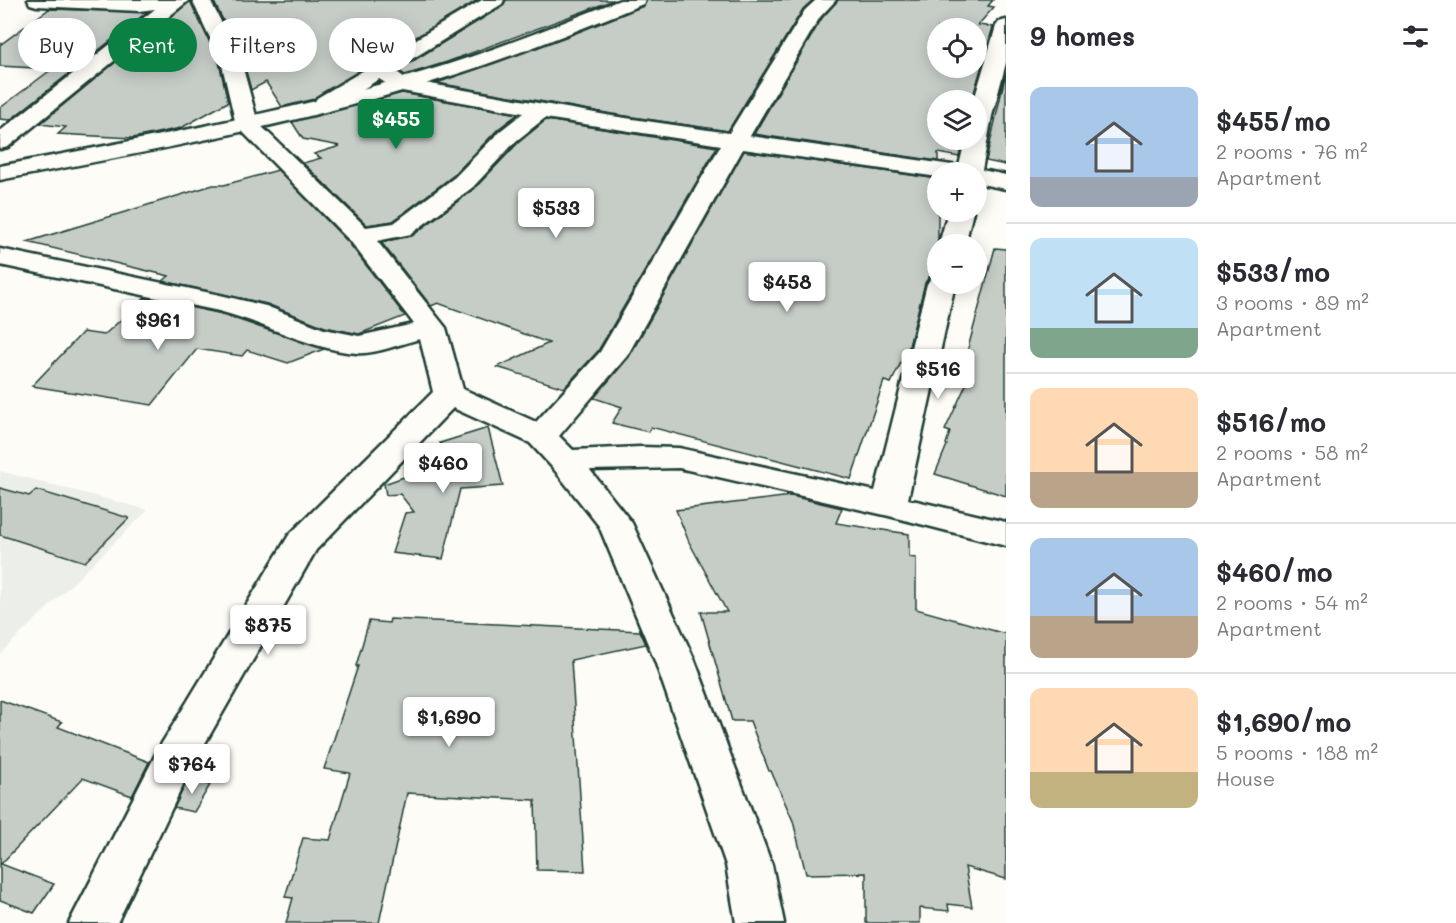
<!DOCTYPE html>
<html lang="en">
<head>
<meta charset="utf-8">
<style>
	:root { --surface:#fff; --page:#f7f7f7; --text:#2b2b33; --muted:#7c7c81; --line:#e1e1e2; --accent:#0b8043 }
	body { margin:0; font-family:Mali,sans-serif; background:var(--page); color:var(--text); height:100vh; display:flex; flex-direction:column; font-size:22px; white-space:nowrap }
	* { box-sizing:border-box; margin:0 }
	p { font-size:20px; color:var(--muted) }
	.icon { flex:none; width:33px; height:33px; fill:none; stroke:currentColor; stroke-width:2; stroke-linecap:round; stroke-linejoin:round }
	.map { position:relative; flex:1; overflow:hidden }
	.sheet { display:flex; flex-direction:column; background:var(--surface); width:450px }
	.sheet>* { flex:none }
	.guide { position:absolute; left:18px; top:18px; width:570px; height:54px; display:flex; gap:12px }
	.fabs { position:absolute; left:927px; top:18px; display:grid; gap:12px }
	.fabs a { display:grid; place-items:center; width:60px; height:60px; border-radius:50%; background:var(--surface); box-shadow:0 3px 15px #0003; font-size:30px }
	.price { position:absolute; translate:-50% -51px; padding:0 14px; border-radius:6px; background:#fff; color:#222; font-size:20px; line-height:39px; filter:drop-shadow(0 2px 3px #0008) }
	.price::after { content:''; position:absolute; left:50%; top:36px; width:18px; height:14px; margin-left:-9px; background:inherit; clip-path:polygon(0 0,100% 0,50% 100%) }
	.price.current { background:var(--accent); color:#fff }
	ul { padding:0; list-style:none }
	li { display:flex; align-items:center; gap:18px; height:150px; padding:0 24px }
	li+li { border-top:2px solid var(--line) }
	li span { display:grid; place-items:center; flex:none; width:168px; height:120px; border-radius:12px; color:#555 }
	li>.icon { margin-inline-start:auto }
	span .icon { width:72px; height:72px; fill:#fffc; stroke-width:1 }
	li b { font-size:26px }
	h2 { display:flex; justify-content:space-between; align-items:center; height:72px; padding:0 24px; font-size:26px }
	.pill { padding:0 21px; border-radius:27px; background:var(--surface); box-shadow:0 3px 15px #0003; font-size:21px; line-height:54px }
	.pill.current { background:var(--accent); color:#fff }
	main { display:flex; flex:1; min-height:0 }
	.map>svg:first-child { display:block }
</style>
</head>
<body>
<main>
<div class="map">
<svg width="1006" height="923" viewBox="0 0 1006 923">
	<rect width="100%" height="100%" fill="#fdfcf7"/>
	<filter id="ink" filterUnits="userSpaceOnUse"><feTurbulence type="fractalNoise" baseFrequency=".0167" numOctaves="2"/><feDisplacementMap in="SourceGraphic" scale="12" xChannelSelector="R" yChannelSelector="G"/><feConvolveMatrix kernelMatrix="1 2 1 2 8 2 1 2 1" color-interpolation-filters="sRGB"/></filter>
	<g filter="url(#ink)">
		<polygon fill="#eceee9" points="0,471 148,510 0,654"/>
		<g fill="#c6cdc7" stroke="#1f3d34" stroke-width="1.5" fill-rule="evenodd">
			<polygon points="213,0 478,0 314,99 282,107 266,82 251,90 243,60"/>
			<polygon points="506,0 614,0 447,62 405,75 398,70 503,6"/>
			<polygon points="647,0 813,0 803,9 728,131 612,114 437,83 568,36 644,6"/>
			<path d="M 838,0 L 993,0 L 988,6 L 994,7 L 978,25 L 993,27 L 972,100 L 938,100 L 938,140 L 963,140 L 959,157 L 938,153 L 938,161 L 754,134 L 822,18 ZM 938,28 L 976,28 L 976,68 L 938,68 Z"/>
			<polygon points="190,1 219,62 228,102 181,128 133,138 58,134 66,127 40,124"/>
			<polygon points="49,9 147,12 10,120 0,119 0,108 52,69 0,66 0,45"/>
			<polygon points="1006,72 1006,165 986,161"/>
			<polygon points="402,93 518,114 498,129 454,175 393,221 367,225 303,163 321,158 314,154 340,146 303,139 292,122"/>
			<polygon points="546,120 717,147 598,351 564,388 497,367 549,343 438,303 431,306 381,242 412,236 474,189 518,143"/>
			<polygon points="744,151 938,179 938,275 929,277 925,283 909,346 891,383 884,381 851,479 651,427 648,432 612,423 622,407 594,398 629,357"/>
			<polygon points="278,170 349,243 405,316 359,334 325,327 267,304 163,281 169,276 27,242 213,185 224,185"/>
			<polygon points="995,248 1006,249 1006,496 935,474 947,445 946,444 950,432 945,430 970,376 961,374"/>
			<polygon points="145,298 218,313 324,349 288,363 247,350 242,356 197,349 152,405 32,386 83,332 104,335"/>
			<polygon points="488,428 503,486 460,489 443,559 392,553 405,513 414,512 400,494 386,495 384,484 452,460 440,443"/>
			<polygon points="0,488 29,496 36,490 129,518 85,562 0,535"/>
			<polygon points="791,496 842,508 836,523 909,534 909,557 916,558 916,609 1006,634 1006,879 965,867 972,907 948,904 949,911 920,908 920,923 866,923 866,873 806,874 793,821 771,771 769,771 750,721 732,721 701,612 727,612 689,542 676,510"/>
			<polygon points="390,619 640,631 646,644 571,660 585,871 537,870 535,800 407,793 379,923 286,923 293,898 285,897 303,838 330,840 350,773 324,769 358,666 356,666 369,621 389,623"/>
			<polygon points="0,700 62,722 58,727 149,762 132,796 83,778 1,864 54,884 34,913 0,900"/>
			<polygon points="189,777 210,785 194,812 174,808"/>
		</g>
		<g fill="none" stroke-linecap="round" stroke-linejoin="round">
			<g stroke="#1f3d34" stroke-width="5">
				<g id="street">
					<polygon points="28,0 188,0 188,1 8,147 0,149 0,131 155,9 139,11 37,6 30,4"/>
					<path d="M 192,0 L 210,0 L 241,61 L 258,123 L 366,227 L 394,223 L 455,177 L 500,131 L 523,113 L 402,91 L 395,89 L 379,79 L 333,108 L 325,110 L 317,108 L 314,103 L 317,98 L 482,0 L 504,0 L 502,4 L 394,70 L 408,80 L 612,116 L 729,133 L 805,10 L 816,0 L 836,0 L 820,17 L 750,136 L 959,166 L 965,140 L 976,140 L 976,100 L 974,100 L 996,26 L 999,22 L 1006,20 L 1006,63 L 992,116 L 982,170 L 1006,175 L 1006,189 L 976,183 L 976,172 L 938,172 L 938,177 L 743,149 L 627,356 L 559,436 L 573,450 L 640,447 L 679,448 L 875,491 L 927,284 L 931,278 L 938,277 L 938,284 L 955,284 L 908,499 L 1006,522 L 1006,546 L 889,516 L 679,468 L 590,470 L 632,523 L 695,661 L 772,865 L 784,923 L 736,923 L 726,865 L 655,661 L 599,526 L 553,468 L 530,443 L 453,408 L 316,550 L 192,766 L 117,923 L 69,923 L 159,748 L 289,535 L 433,392 L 420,339 C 403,343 373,355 357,353 C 308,349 266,323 219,311 L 0,265 L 0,249 L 220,295 L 266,306 L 324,329 L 359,336 L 414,324 L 351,242 L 236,125 L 221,61 ZM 545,118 L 721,145 L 600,352 L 536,422 L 463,389 L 446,328 L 377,241 L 411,234 L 473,187 L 516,141 Z"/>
					<polygon points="948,212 973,212 965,244 939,244"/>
				</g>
			</g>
			<g stroke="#1f3d34" stroke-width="5">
				<path id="secondary" d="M 620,0 L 645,0 L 643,4 C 575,31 508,59 438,80 C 296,125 147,152 0,180 L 0,166 C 141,139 285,113 423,72 C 490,52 555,26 620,0 Z"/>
			</g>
			<use href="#street" fill="#fdfcf7" fill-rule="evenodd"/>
			<use href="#secondary" fill="#fdfcf7" fill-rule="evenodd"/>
		</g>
	</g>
</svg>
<div class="fabs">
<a><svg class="icon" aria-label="locate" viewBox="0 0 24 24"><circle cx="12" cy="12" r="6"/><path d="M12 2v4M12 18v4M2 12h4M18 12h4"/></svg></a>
<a><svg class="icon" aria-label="layers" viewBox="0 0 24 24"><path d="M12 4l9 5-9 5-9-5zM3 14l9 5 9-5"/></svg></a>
<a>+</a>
<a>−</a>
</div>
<b class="price current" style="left:396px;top:150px">$455</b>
<b class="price" style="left:556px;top:239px">$533</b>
<b class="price" style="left:787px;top:313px">$458</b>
<b class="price" style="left:158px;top:351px">$961</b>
<b class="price" style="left:938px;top:400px">$516</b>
<b class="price" style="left:443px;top:494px">$460</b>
<b class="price" style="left:268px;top:656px">$875</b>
<b class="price" style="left:449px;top:748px">$1,690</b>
<b class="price" style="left:192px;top:795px">$764</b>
<div class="guide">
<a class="pill">Buy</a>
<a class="pill current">Rent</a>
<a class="pill">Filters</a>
<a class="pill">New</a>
</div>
</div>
<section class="sheet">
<h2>9 homes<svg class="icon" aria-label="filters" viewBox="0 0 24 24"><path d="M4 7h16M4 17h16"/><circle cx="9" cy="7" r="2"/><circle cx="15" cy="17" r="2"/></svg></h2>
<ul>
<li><span style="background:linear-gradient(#a9c7e8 75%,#9aa5b1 0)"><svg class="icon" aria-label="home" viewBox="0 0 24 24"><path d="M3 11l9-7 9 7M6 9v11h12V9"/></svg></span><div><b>$455/mo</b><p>2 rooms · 76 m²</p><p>Apartment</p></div></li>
<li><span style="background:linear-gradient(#bfe0f5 75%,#7fa58c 0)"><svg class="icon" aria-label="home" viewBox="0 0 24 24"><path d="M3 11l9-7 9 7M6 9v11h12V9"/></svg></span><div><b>$533/mo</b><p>3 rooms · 89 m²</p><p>Apartment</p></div></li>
<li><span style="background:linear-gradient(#ffd9b3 70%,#b9a48a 0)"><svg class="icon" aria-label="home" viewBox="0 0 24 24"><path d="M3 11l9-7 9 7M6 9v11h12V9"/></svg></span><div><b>$516/mo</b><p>2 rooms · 58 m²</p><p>Apartment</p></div></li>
<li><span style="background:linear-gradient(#a9c7e8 65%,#b9a48a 0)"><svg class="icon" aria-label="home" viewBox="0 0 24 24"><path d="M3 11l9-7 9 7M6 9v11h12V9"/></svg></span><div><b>$460/mo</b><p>2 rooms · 54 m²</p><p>Apartment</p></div></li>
<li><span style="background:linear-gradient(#ffd9b3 70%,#c2b280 0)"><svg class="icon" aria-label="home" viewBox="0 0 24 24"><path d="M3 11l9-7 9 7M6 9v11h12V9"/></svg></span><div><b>$1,690/mo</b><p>5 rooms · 188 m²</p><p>House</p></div></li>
</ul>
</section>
</main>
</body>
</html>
